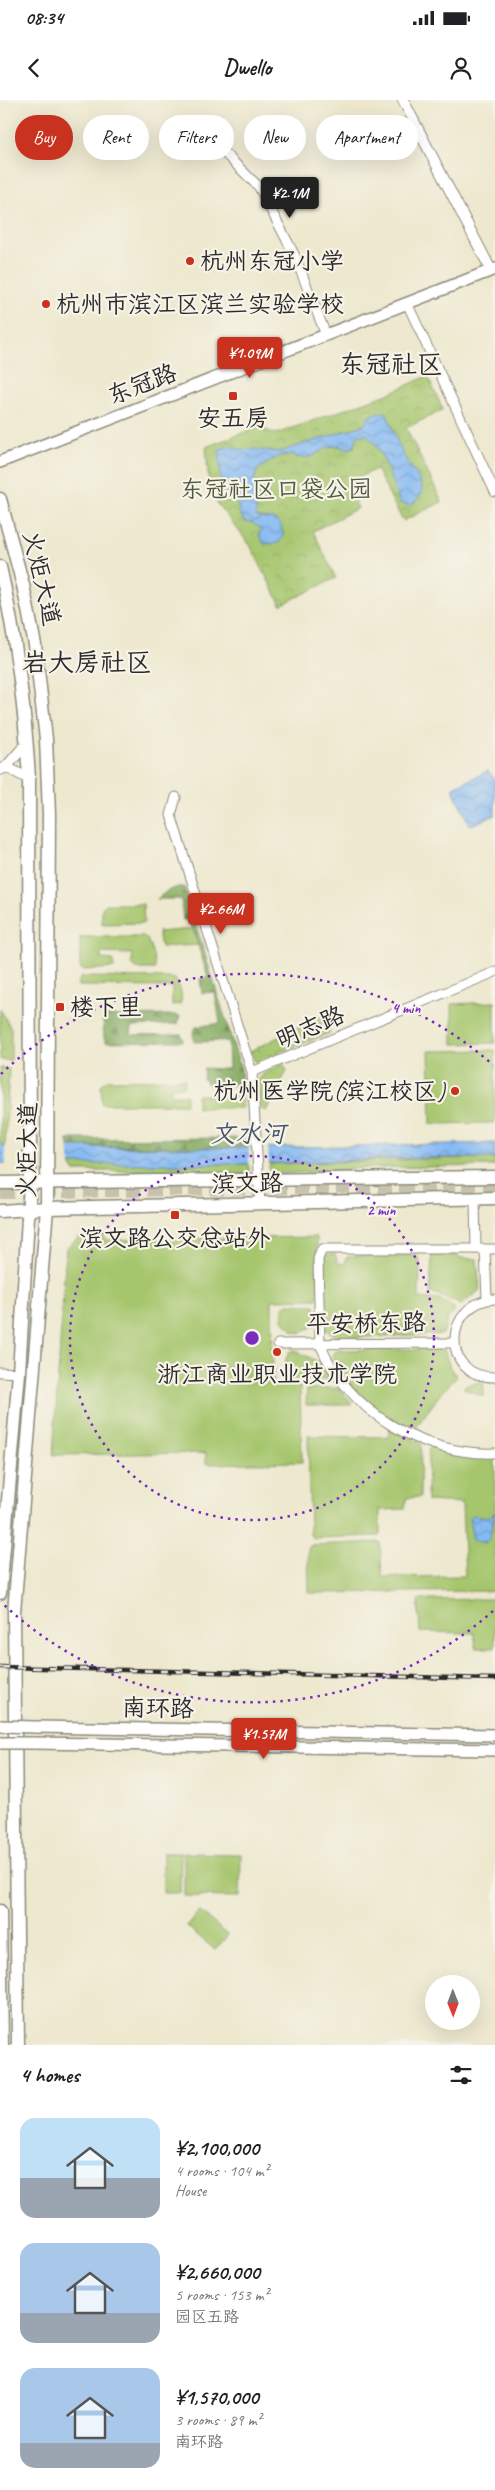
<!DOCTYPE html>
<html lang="en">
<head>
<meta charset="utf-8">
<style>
	:root { --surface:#fff; --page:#f2f2f2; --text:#202124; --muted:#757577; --accent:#c8321e }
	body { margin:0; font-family:Caveat,"LXGW WenKai TC",sans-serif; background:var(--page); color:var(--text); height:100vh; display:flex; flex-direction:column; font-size:19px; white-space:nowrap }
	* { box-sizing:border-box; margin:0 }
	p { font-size:16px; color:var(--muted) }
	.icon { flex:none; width:28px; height:28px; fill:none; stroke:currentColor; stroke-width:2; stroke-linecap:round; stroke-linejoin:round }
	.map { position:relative; height:1945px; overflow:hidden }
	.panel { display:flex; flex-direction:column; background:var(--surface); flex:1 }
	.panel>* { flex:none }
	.top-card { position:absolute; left:15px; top:15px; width:465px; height:45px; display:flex; gap:10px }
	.needle { width:32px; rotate:179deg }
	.buttons { position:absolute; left:425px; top:1875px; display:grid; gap:10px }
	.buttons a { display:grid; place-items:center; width:55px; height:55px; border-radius:50%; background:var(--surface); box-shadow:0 5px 20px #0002; font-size:25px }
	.price { position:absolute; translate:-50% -42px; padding:0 11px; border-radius:5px; background:var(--accent); color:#fff; font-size:16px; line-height:32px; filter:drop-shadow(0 1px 2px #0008) }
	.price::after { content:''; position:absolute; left:50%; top:30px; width:15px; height:11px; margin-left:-8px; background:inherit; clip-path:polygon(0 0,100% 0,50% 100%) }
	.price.on { background:#222; color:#fff }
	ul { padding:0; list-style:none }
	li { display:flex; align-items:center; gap:15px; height:125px; padding:0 20px }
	li span { display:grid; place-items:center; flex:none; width:140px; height:100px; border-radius:15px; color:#555 }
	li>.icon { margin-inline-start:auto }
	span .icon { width:60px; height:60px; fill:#fffc; stroke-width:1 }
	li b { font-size:21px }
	h2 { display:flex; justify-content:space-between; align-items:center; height:60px; padding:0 20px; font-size:21px }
	.chip { padding:0 18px; border-radius:22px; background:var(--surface); box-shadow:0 5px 20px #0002; font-size:18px; line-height:45px }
	.chip.on { background:var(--accent); color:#fff }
	.status { display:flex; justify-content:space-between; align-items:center; height:35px; padding:0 25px; background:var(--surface); direction:ltr }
	.status svg { height:14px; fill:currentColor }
	header { display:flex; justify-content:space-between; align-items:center; height:65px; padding:0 20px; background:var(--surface); font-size:22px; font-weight:700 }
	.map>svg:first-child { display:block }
</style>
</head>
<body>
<div class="status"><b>08:34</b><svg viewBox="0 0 49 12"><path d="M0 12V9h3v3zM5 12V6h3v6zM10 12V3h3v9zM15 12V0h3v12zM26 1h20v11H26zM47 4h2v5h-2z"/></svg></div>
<header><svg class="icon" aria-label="back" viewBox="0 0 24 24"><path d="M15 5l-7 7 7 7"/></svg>Dwello<svg class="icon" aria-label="person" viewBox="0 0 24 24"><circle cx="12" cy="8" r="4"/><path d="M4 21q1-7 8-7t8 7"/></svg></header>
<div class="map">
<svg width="495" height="1945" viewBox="0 0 495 1945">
	<defs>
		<pattern id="forest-firs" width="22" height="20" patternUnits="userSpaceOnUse" patternTransform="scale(1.25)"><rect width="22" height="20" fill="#84ab60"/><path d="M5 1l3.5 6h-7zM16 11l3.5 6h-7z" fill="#6c8b4f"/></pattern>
		<pattern id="park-crowns" width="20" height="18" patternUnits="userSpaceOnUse" patternTransform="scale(1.25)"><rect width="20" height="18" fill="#a6c66d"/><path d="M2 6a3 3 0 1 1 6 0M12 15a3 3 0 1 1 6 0" fill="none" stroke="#8faa5f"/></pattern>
		<pattern id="water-waves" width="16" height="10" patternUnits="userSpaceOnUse" patternTransform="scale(1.25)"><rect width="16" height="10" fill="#85baf3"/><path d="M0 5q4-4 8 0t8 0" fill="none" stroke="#6d97c5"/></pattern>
	</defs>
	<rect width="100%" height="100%" fill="#f7f3e8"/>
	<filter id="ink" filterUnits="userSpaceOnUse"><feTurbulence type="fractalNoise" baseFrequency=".02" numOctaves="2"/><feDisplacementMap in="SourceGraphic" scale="10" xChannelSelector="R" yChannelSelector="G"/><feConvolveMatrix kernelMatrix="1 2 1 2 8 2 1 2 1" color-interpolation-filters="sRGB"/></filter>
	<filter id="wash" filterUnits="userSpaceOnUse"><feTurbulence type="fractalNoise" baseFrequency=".0096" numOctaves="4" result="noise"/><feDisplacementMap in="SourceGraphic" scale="20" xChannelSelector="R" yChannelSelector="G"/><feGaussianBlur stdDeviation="1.12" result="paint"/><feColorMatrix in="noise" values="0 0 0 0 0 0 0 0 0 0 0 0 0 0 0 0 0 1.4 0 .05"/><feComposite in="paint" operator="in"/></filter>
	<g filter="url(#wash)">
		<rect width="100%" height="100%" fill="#ede8ce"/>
		<g fill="#a6c66d" stroke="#68784c">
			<polygon points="106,804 143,804 144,823 102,824 102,808"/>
			<polygon points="193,829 198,845 161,847 158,832"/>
			<path d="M 80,837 L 145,837 C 151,843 155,861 155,869 L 136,869 L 132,864 L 132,854 L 101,853 L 101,859 L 113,860 L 114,868 L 83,870 L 80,868 Z"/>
			<path d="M 81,877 L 171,878 L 175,879 C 180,887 184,895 180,904 L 172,905 L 172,887 L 79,886 L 77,885 Z"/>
			<polygon points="495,902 495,943 453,944 452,904"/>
			<polygon points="0,909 11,928 11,960 0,960"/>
			<polygon points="495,950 495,1023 431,1024 429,951"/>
			<path d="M 283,964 L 287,971 L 266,1011 L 261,1009 C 257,978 253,977 283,964 Z"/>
			<polygon points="0,968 9,969 5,1047 0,1043"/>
			<polygon points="185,979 184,986 171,987 171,995 186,995 186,1004 102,1004 101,985 107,980"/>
			<polygon points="197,995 241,995 243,1008 197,1008"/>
			<polygon points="495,1057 495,1066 365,1068 269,1075 269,1064"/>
			<polygon points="69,1063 249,1064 249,1074 209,1075 182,1071 74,1071"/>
			<polygon points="104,1135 105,1140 317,1137 318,1199 272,1200 273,1285 300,1285 302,1362 206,1364 206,1353 53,1355 66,1148 80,1136"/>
			<polygon points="327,1154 335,1154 338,1163 345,1164 347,1157 352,1156 416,1155 420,1161 419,1198 441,1200 454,1208 454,1213 448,1217 443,1234 344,1238 336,1237 325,1229 323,1221 321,1164"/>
			<polygon points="432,1155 458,1155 459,1158 477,1159 480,1190 461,1205 439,1195 430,1193"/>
			<polygon points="288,1204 315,1205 315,1225 301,1233 293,1231 283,1220 283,1207"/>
			<polygon points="444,1249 450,1268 457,1277 441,1293 412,1333 364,1304 332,1260 334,1253 339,1250"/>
			<path d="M 294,1250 L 321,1263 L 333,1280 L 287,1279 C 282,1271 285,1260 289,1252 Z"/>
			<polygon points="481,1282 484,1285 483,1296 464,1289 465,1285"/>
			<polygon points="338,1288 353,1303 351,1305 306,1305 307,1289"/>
			<polygon points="389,1329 421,1343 420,1397 406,1398 405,1409 380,1410 380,1436 314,1438 310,1435 308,1336 389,1337"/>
			<polygon points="435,1346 460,1354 495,1358 495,1491 309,1493 308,1449 311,1445 380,1442 382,1477 465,1476 462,1403 427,1401 428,1356 429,1348"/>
			<polygon points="495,1499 495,1548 476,1548 474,1533 420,1532 418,1500"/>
			<polygon points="163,1753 181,1753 180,1793 163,1793"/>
			<polygon points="184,1753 241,1754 240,1797 184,1796"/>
			<polygon points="199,1811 228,1835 215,1850 187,1826"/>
		</g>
		<g fill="url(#forest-firs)" stroke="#586b46">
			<polygon points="178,787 184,787 241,969 242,985 209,985 203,979 204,968 229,969 228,941 194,942 193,932 196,927 220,923 215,892 202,893 200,879 208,877 190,820 183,820 181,799 157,799 167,791"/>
			<polygon points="176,915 180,916 178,924 132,926 131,935 181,934 183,941 106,942 104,938 103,919 106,916"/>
			<polygon points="246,1038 249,1041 249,1048 68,1046 68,1040 73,1039"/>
		</g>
		<g fill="url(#park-crowns)" stroke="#68784c">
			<polygon points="428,276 443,310 406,328 442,402 403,421 376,369 347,383 358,408 313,431 336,478 281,505 250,445 218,405 209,386 206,347 258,327 276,334 385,295"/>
			<polygon points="322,916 330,933 255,962 250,951"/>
		</g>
		<g fill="url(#water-waves)" stroke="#58728f">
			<path d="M 386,312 C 392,326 400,351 408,363 C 414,372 423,381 422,394 L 411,406 L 400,403 C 390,380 385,350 366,334 L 357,337 L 354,347 C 347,351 342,345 334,346 C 315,349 320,360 296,357 L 294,354 L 279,356 L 258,369 L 254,380 L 257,390 L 256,416 C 263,420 266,418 272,419 C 284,422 285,436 279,443 L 264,444 L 259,435 L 261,429 L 253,423 L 245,422 C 235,410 238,390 221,384 L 219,349 L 232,346 L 241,350 L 253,349 L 279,352 L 364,325 L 370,315 Z"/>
			<polygon points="488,671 495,680 495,715 472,725 469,724 454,692 454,687"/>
			<polygon points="0,1043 5,1047 249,1048 495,1043 495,1058 414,1058 249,1064 6,1064 0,1063"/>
			<polygon points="495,1413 489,1439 485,1443 473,1440 469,1418 472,1415 487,1417"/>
		</g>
		<g fill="#ede8ce">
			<polygon points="68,1043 70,1065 6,1066 5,1044"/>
			<polygon points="268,1044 269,1066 249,1067 249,1045"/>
		</g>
	</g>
	<g filter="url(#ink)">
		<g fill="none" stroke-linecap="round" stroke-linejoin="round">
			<polyline stroke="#c6c2ad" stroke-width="14" stroke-dasharray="14 7" stroke-linecap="butt" points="0,1092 495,1084"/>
			<g stroke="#8c8a7c" stroke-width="11">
				<g id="minor">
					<polyline points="206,35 259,87 294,154 326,235"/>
					<polyline points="407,203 495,392"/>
					<polyline points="176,697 171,715 252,972 260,1104"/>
					<polyline points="252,972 495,872"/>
					<polyline points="475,1099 476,1149"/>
					<path d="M 495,1149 L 322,1149 L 318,1159 L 320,1244 C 347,1311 423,1356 495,1353"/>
					<polyline points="485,1150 487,1199"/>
					<path d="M 495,1199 C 444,1202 439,1278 495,1277"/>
					<polyline points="278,1244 455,1243"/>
					<polyline points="0,1272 19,1273"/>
				</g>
			</g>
			<g stroke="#8c8a7c" stroke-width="12">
				<g id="tertiary">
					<polyline points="403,0 491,170"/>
					<polyline points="6,667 29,679"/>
					<polyline points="0,670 6,667 27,643"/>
				</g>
			</g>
			<g stroke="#8c8a7c" stroke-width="14">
				<g id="secondary">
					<polyline points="0,362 495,169"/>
					<polyline points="35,1627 495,1635"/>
					<polyline points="33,1643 495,1650"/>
				</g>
			</g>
			<g stroke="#8c8a7c" stroke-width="15">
				<g id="primary">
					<polyline points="0,399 23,485 35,545 46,639 49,714 47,1108 14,1512 18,1945"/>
					<path d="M 0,467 C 16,537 25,607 29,679 L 30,1083 L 19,1273 L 0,1493"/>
					<polyline points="0,1083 495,1077"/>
					<polyline points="0,1111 47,1108 495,1098"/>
					<polyline points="0,1811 2,1945"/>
				</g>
			</g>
			<use href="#minor" stroke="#fff" stroke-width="9"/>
			<use href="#tertiary" stroke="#fff" stroke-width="10"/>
			<use href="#secondary" stroke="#fff" stroke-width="11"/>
			<use href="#primary" stroke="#fff" stroke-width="12"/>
			<g stroke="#2b2b2b" stroke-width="4.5">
				<polyline id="rail" points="0,1567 495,1579"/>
			</g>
			<use href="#rail" stroke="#f7f3e8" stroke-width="2.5" stroke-dasharray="8" stroke-linecap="butt"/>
			<g stroke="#8c8a7c" stroke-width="14" stroke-linecap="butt">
				<g id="secondary-bridge">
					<polyline points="0,1626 35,1627"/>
					<polyline points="0,1643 33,1643"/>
				</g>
			</g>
			<use href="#secondary-bridge" stroke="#fff" stroke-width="11"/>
		</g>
	</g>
	<g fill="none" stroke="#7b2cbf" stroke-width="2.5" stroke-dasharray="2.5 5">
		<circle cx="252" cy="1238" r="182"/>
		<path d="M493 1511A364 364 0 0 1 1 1502M1 974A364 364 0 0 1 493 965"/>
	</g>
	<g fill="#c8321e" stroke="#f7f3e8" stroke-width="2">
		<circle cx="190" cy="161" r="5"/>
		<circle cx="46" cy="204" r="5"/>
		<rect x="228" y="291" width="10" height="10" rx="2.5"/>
		<rect x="55" y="902" width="10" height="10" rx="2.5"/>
		<circle cx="455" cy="991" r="5"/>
		<rect x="170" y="1110" width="10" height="10" rx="2.5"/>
		<circle cx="277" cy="1252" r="5"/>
	</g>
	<g text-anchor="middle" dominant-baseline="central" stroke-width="4.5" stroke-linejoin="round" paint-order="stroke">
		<g font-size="24" fill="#2b2b2b" stroke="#f7f3e8" text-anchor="start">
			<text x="200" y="161">杭州东冠小学</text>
			<text x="56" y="204">杭州市滨江区滨兰实验学校</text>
			<text x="233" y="318" text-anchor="middle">安五房</text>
			<text x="70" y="907">楼下里</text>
			<text x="445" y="991" text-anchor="end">杭州医学院(滨江校区)</text>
			<text x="175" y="1138" text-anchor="middle">滨文路公交总站外</text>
			<text x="277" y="1274" text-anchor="middle">浙江商业职业技术学院</text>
		</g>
		<g font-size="24" fill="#2b2b2b" stroke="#f7f3e8">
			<text transform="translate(142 284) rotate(-21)">东冠路</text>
			<text transform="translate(42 478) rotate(77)">火炬大道</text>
			<text transform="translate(310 927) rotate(-23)">明志路</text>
			<text transform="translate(27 1050) rotate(-89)">火炬大道</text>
			<text transform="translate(247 1083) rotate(-1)">滨文路</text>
			<text transform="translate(366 1223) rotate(-1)">平安桥东路</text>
			<text transform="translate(158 1608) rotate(1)">南环路</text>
		</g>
		<g font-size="24" fill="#505a3f" stroke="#f7f3e8">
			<text x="276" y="389">东冠社区口袋公园</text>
		</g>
		<g font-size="25" font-style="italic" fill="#465667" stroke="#f7f3e8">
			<text x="248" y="1034">文水河</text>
		</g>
		<g font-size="26" fill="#2b2b2b" stroke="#f7f3e8">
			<text x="391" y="264">东冠社区</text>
			<text x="87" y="562">岩大房社区</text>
		</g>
	</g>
	<circle cx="252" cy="1238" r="8" fill="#7b2cbf" stroke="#f7f3e8" stroke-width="2.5"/>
	<g font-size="15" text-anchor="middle" font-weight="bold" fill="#7b2cbf" stroke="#f7f3e8" stroke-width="4.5" stroke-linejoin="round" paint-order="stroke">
		<text x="406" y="913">4 min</text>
		<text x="381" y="1115">2 min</text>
	</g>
</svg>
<div class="buttons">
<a><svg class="needle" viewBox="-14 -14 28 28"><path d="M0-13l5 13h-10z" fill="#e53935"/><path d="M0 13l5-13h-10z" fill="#757577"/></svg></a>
</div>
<b class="price on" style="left:290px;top:119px">¥2.1M</b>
<b class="price" style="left:250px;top:279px">¥1.09M</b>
<b class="price" style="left:221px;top:835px">¥2.66M</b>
<b class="price" style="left:264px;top:1660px">¥1.57M</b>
<div class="top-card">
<a class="chip on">Buy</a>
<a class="chip">Rent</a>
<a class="chip">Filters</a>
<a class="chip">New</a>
<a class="chip">Apartment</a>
</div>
</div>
<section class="panel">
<h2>4 homes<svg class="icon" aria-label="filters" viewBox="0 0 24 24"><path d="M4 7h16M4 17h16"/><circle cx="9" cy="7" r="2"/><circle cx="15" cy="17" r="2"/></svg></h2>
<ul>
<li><span style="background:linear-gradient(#bfe0f5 60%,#9aa5b1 0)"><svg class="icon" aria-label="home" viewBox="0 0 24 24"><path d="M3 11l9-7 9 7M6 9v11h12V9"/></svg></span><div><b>¥2,100,000</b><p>4 rooms · 104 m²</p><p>House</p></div></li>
<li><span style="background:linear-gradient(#a9c7e8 70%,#9aa5b1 0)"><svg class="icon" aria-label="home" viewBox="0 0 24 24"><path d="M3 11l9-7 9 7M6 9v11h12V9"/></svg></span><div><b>¥2,660,000</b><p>5 rooms · 153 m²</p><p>园区五路</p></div></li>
<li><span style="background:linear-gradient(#a9c7e8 75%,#9aa5b1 0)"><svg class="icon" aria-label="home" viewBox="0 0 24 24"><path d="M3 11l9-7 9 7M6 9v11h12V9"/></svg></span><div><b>¥1,570,000</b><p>3 rooms · 89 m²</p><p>南环路</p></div></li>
</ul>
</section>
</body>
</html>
